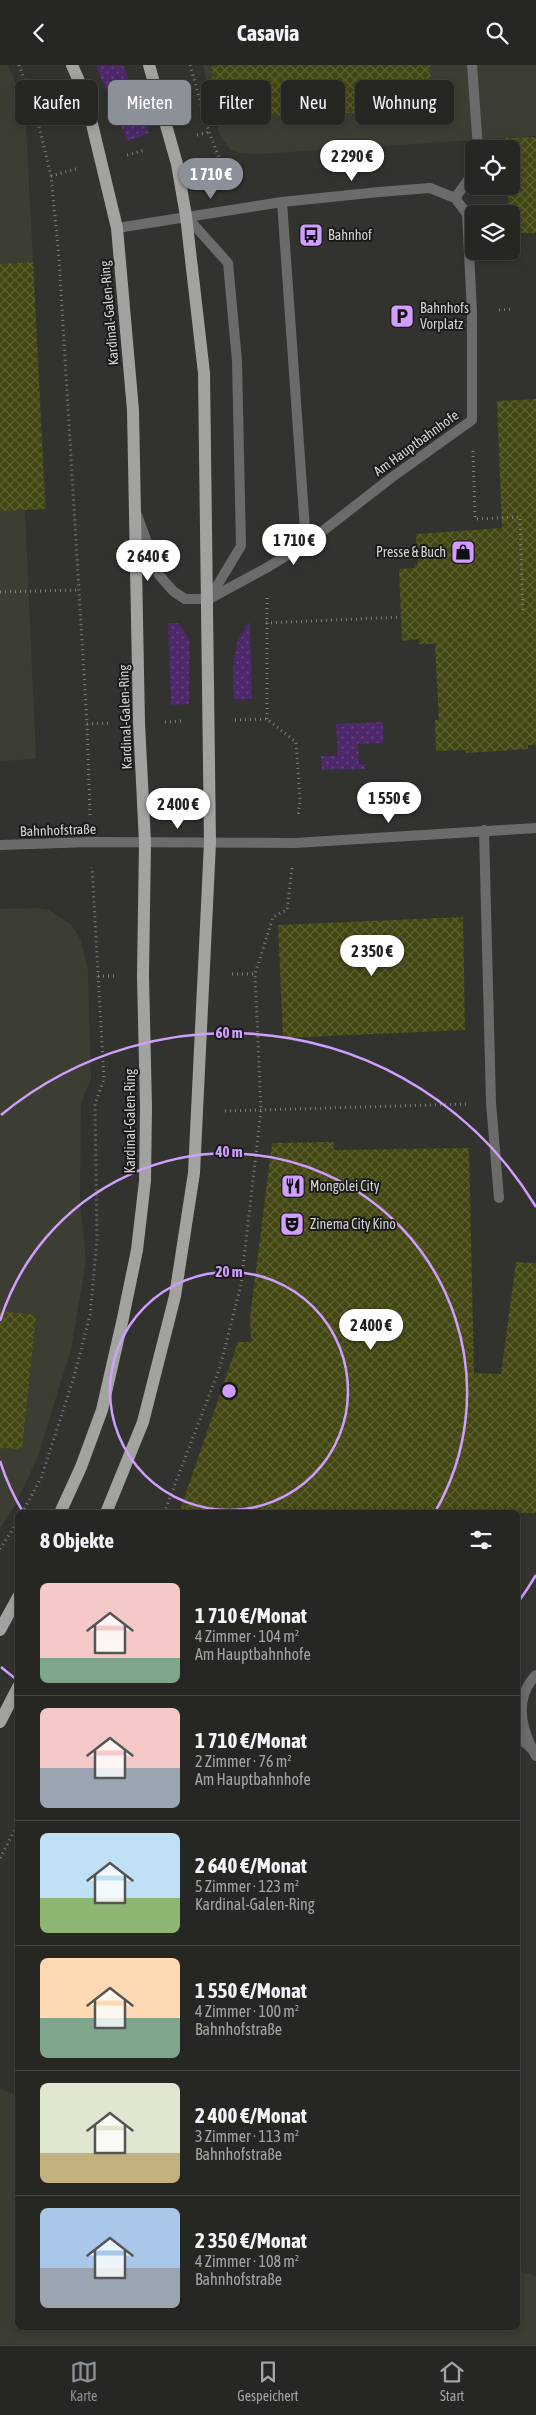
<!DOCTYPE html>
<html lang="de">
<head>
<meta charset="utf-8">
<style>
	:root { --surface:#262622; --page:#32322f; --text:#f1f3f6; --muted:#a4a5a5; --line:#424340; --accent:#8c9099 }
	body { margin:0; font-family:"Asap Condensed",sans-serif; background:var(--page); color:var(--text); height:100vh; display:flex; flex-direction:column; font-size:19px; white-space:nowrap }
	* { box-sizing:border-box; margin:0 }
	p { font-size:16px; color:var(--muted) }
	.icon { flex:none; width:28px; height:28px; fill:none; stroke:currentColor; stroke-width:2; stroke-linecap:round; stroke-linejoin:round }
	.map { position:relative; flex:1; overflow:hidden }
	.details { position:absolute; left:15px; top:1445px; width:505px; height:820px; display:flex; flex-direction:column; background:var(--surface); border-radius:8px; box-shadow:0 2px 8px #0003,0 0 0 1px var(--line) }
	.details>* { flex:none }
	.banner { position:absolute; left:15px; top:15px; width:506px; height:45px; display:flex; gap:10px }
	.fabs { position:absolute; left:465px; top:75px; display:grid; gap:10px }
	.fabs a { display:grid; place-items:center; width:55px; height:55px; border-radius:8px; background:var(--surface); box-shadow:0 2px 8px #0003,0 0 0 1px var(--line); font-size:25px }
	.price { position:absolute; translate:-50% -42px; padding:0 11px; border-radius:18px; background:#fff; color:#222; font-size:16px; line-height:32px; filter:drop-shadow(0 1px 2px #0008) }
	.price::after { content:''; position:absolute; left:50%; top:30px; width:15px; height:11px; margin-left:-8px; background:inherit; clip-path:polygon(0 0,100% 0,50% 100%) }
	.price.current { background:var(--accent); color:#fff }
	ul { padding:0; list-style:none }
	li { display:flex; align-items:center; gap:15px; height:125px; padding:0 25px }
	li+li { border-top:1px solid var(--line) }
	li span { display:grid; place-items:center; flex:none; width:140px; height:100px; border-radius:8px; color:#555 }
	li>.icon { margin-inline-start:auto }
	span .icon { width:60px; height:60px; fill:#fffc; stroke-width:1 }
	li b { font-size:21px }
	h2 { display:flex; justify-content:space-between; align-items:center; height:60px; padding:0 25px; font-size:21px }
	.tag { padding:0 18px; border-radius:8px; background:var(--surface); box-shadow:0 2px 8px #0003,0 0 0 1px var(--line); font-size:18px; line-height:45px }
	.tag.current { background:var(--accent); color:#fff }
	header { display:flex; justify-content:space-between; align-items:center; height:65px; padding:0 25px; background:var(--surface); font-size:22px; font-weight:700 }
	.tab-bar { display:flex; justify-content:space-around; align-items:center; height:70px; border-top:1px solid var(--line); background:var(--surface); font-size:14px; color:var(--muted) }
	.tab-bar a { display:grid; justify-items:center; gap:2px }
	.tab-bar .current { color:var(--accent) }
	.map>svg:first-child { display:block }
</style>
</head>
<body>
<header><svg class="icon" aria-label="back" viewBox="0 0 24 24"><path d="M15 5l-7 7 7 7"/></svg>Casavia<svg class="icon" aria-label="search" viewBox="0 0 24 24"><circle cx="10" cy="10" r="6"/><path d="M15 15l6 6"/></svg></header>
<div class="map">
<svg width="536" height="2280" viewBox="0 0 536 2280">
	<defs>
		<pattern id="grass-dots" width="8" height="8" patternUnits="userSpaceOnUse" patternTransform="scale(1.25)"><rect width="8" height="8" fill="#4d286a"/><path d="M2 2h.1M6 6h.1" fill="none" stroke="#66467e" stroke-width="1.8" stroke-linecap="round"/></pattern>
		<pattern id="building-cross-hatch" width="8" height="8" patternUnits="userSpaceOnUse" patternTransform="scale(1.25)"><rect width="8" height="8" fill="#424611"/><path d="M0 0l8 8M0 8l8-8" fill="none" stroke="#5c6033"/></pattern>
	</defs>
	<rect width="100%" height="100%" fill="#32332e"/>
	<g fill="#3c3d33">
		<polygon points="0,0 8,0 25,41 46,444 25,445 36,694 0,696"/>
		<polygon points="203,0 536,0 536,71 261,89 239,88 231,85 221,72 215,55"/>
		<polygon points="37,843 49,845 71,860 81,875 88,906 91,1014 81,1038 80,1135 86,1196 71,1284 38,1391 17,1437 0,1463 0,844"/>
		<polygon points="0,2024 17,2030 18,2262 518,2262 518,2205 536,2211 536,2280 0,2280"/>
	</g>
	<g fill="url(#grass-dots)">
		<polygon points="96,0 123,0 149,68 127,76"/>
		<path d="M 250,557 L 252,634 L 234,634 C 233,607 230,578 250,557 Z"/>
		<polygon points="168,558 178,558 190,575 189,639 171,640"/>
		<polygon points="383,657 383,678 358,679 359,699 366,699 366,704 322,705 321,691 338,691 336,659"/>
	</g>
	<g fill="url(#building-cross-hatch)">
		<polygon points="212,0 430,0 432,45 214,53"/>
		<polygon points="536,72 536,168 511,168 507,121 511,121 511,84 506,84 505,73"/>
		<polygon points="33,197 45,444 0,446 0,199"/>
		<polygon points="536,334 536,680 528,680 528,684 466,688 466,685 436,686 435,655 439,655 435,579 419,579 419,574 402,576 399,504 415,503 415,499 418,500 416,469 502,463 497,336"/>
		<polygon points="463,852 465,965 283,973 278,860"/>
		<polygon points="334,1077 334,1085 469,1083 474,1308 501,1309 516,1197 536,1198 536,1448 179,1448 238,1277 251,1277 250,1253 272,1078"/>
		<polygon points="0,1246 36,1250 22,1384 0,1383"/>
	</g>
	<g fill="none" stroke-linecap="round" stroke-linejoin="round">
		<g stroke="#80817d" stroke-width="3" stroke-dasharray="1 4" stroke-linecap="butt">
			<polyline points="19,0 34,41 51,111 59,193 87,659 90,751"/>
			<polyline points="190,0 209,67 230,120"/>
			<polyline points="197,70 209,67"/>
			<polyline points="127,90 145,85"/>
			<polyline points="51,111 76,104"/>
			<polyline points="499,245 513,244"/>
			<polyline points="473,386 475,454 520,452 523,549"/>
			<polyline points="0,527 79,525"/>
			<polyline points="266,558 401,552"/>
			<polyline points="267,654 267,532"/>
			<polyline points="235,655 267,654 296,677 300,734 298,752"/>
			<polyline points="165,657 182,656"/>
			<polyline points="87,659 112,658"/>
			<polyline points="232,909 255,909"/>
			<polyline points="98,911 115,911"/>
			<polyline points="225,1046 466,1039"/>
			<polyline points="22,1448 41,1413 74,1312 90,1250 97,1175 95,1039 104,1014 92,802"/>
			<polyline points="164,1448 220,1302 241,1220 261,1045 255,909 273,852 287,845 292,803"/>
			<polyline points="0,1484 18,1456"/>
			<polyline points="0,1793 18,1759"/>
		</g>
		<g stroke="#6b6b69" stroke-width="10">
			<polyline points="282,137 306,479"/>
			<polyline points="186,151 228,198 237,296 241,481 209,534"/>
			<polyline points="484,765 491,1038 499,1133"/>
			<path d="M 532,1683 C 520,1659 515,1632 536,1610"/>
		</g>
		<g stroke="#6b6b69" stroke-width="10">
			<polyline points="472,0 478,84"/>
			<polyline points="455,133 474,107"/>
			<polyline points="117,163 282,137 379,127 430,123 455,133 467,149 472,246 472,355 391,413 306,479 268,502 209,534 185,534 173,526 159,510 137,450"/>
			<polyline points="0,780 91,777 295,778 536,763"/>
			<polyline points="518,1672 532,1684 536,1691"/>
		</g>
		<g stroke="#a2a39f" stroke-width="12">
			<polyline points="60,1448 81,1402 102,1345 123,1253 137,1185 145,1116 146,1042 143,911 145,777 139,658 133,345 117,163 85,30 72,0"/>
			<polyline points="106,1448 143,1357 175,1231 194,1108 210,778 204,308 186,151 177,99 149,0"/>
			<polyline points="0,1565 18,1532"/>
			<polyline points="0,1657 18,1622"/>
		</g>
	</g>
	<g fill="none" stroke="#d19dfe" stroke-width="2.5">
		<circle cx="229" cy="1326" r="119"/>
		<path d="M23 1447A239 239 0 0 1 0 1396M0 1256A239 239 0 1 1 435 1447"/>
		<path d="M536 1510A358 358 0 0 1 519 1536M16 1614A358 358 0 0 1 1 1602M1 1050A358 358 0 0 1 536 1142"/>
	</g>
	<defs>
		<g id="bus-square" transform="scale(1.25)"><rect x="-9" y="-9" width="18" height="18" rx="4" fill="#d19dfe" stroke="#1a1a18"/><path d="M-5-6H5V4H4V6H2V4H-2V6H-4V4H-5ZM-3.5-4V0h7V-4ZM-3.5 1.2v1.5H-2V1.2ZM2 1.2v1.5H3.5V1.2Z" fill="#111"/></g>
		<g id="parking-square" transform="scale(1.25)"><rect x="-9" y="-9" width="18" height="18" rx="4" fill="#d19dfe" stroke="#1a1a18"/><path d="M-3.5-5.5H1a3.5 3.5 0 0 1 0 7H-1V5.5H-3.5ZM-1-3.4V-.6H.8a1.4 1.4 0 0 0 0-2.8Z" fill="#111"/></g>
		<g id="shop-square" transform="scale(1.25)"><rect x="-9" y="-9" width="18" height="18" rx="4" fill="#d19dfe" stroke="#1a1a18"/><path d="M-5-2.5h2.3a2.7 3.5 0 0 1 5.4 0H5L5.5 6h-11ZM-1.5-2.5h3a1.5 2.3 0 0 0-3 0Z" fill="#111"/></g>
		<g id="restaurant-square" transform="scale(1.25)"><rect x="-9" y="-9" width="18" height="18" rx="4" fill="#d19dfe" stroke="#1a1a18"/><path d="M-5-6h1v4h1v-4h1v4h1v-4h1v5L-1.5 .5V6h-2V.5L-5-1ZM5-6V6H3V1.5H1.5Q1.5-4 5-6Z" fill="#111"/></g>
		<g id="theatre-square" transform="scale(1.25)"><rect x="-9" y="-9" width="18" height="18" rx="4" fill="#d19dfe" stroke="#1a1a18"/><path d="M-5-5.5Q0-4 5-5.5V0Q5 5 0 6Q-5 5-5 0ZM-3.3-2.5H-1v1.5H-3.3ZM1-2.5H3.3v1.5H1ZM-2.8 1Q0 5.5 2.8 1Z" fill="#111"/></g>
	</defs>
	<g fill-rule="evenodd">
		<use href="#bus-square" x="311" y="170"/>
		<use href="#parking-square" x="402" y="251"/>
		<use href="#shop-square" x="463" y="487"/>
		<use href="#restaurant-square" x="293" y="1121"/>
		<use href="#theatre-square" x="292" y="1159"/>
	</g>
	<g text-anchor="middle" dominant-baseline="central" stroke-width="4" stroke-linejoin="round" paint-order="stroke">
		<g font-size="14" fill="#d3d4d1" stroke="#1a1a18" text-anchor="start">
			<text x="328" y="170">Bahnhof</text>
			<text x="420" y="243">Bahnhofs<tspan x="420" dy="16">Vorplatz</tspan></text>
			<text x="446" y="487" text-anchor="end">Presse &amp; Buch</text>
			<text x="310" y="1121">Mongolei City</text>
			<text x="310" y="1159">Zinema City Kino</text>
		</g>
		<g font-size="14" fill="#d3d4d1" stroke="#1a1a18">
			<text transform="translate(109 248) rotate(-95)">Kardinal-Galen-Ring</text>
			<text transform="translate(416 378) rotate(-36)">Am Hauptbahnhofe</text>
			<text transform="translate(125 652) rotate(-92)">Kardinal-Galen-Ring</text>
			<text transform="translate(58 765) rotate(-2)">Bahnhofstraße</text>
			<text transform="translate(130 1056) rotate(-90)">Kardinal-Galen-Ring</text>
		</g>
	</g>
	<circle cx="229" cy="1326" r="8" fill="#d19dfe" stroke="#1a1a18" stroke-width="2.5"/>
	<g font-size="15" text-anchor="middle" font-weight="bold" fill="#d19dfe" stroke="#1a1a18" stroke-width="4" stroke-linejoin="round" paint-order="stroke">
		<text x="229" y="973">60 m</text>
		<text x="229" y="1092">40 m</text>
		<text x="229" y="1212">20 m</text>
	</g>
</svg>
<div class="fabs">
<a><svg class="icon" aria-label="locate" viewBox="0 0 24 24"><circle cx="12" cy="12" r="6"/><path d="M12 2v4M12 18v4M2 12h4M18 12h4"/></svg></a>
<a><svg class="icon" aria-label="layers" viewBox="0 0 24 24"><path d="M12 4l9 5-9 5-9-5zM3 14l9 5 9-5"/></svg></a>
</div>
<b class="price" style="left:352px;top:117px">2 290 €</b>
<b class="price current" style="left:211px;top:135px">1 710 €</b>
<b class="price" style="left:294px;top:501px">1 710 €</b>
<b class="price" style="left:148px;top:517px">2 640 €</b>
<b class="price" style="left:389px;top:759px">1 550 €</b>
<b class="price" style="left:178px;top:765px">2 400 €</b>
<b class="price" style="left:372px;top:912px">2 350 €</b>
<b class="price" style="left:371px;top:1286px">2 400 €</b>
<div class="banner">
<a class="tag">Kaufen</a>
<a class="tag current">Mieten</a>
<a class="tag">Filter</a>
<a class="tag">Neu</a>
<a class="tag">Wohnung</a>
</div>
<section class="details">
<h2>8 Objekte<svg class="icon" aria-label="filters" viewBox="0 0 24 24"><path d="M4 7h16M4 17h16"/><circle cx="9" cy="7" r="2"/><circle cx="15" cy="17" r="2"/></svg></h2>
<ul>
<li><span style="background:linear-gradient(#f6c9c9 75%,#7fa58c 0)"><svg class="icon" aria-label="home" viewBox="0 0 24 24"><path d="M3 11l9-7 9 7M6 9v11h12V9"/></svg></span><div><b>1 710 €/Monat</b><p>4 Zimmer · 104 m²</p><p>Am Hauptbahnhofe</p></div></li>
<li><span style="background:linear-gradient(#f6c9c9 60%,#9aa5b1 0)"><svg class="icon" aria-label="home" viewBox="0 0 24 24"><path d="M3 11l9-7 9 7M6 9v11h12V9"/></svg></span><div><b>1 710 €/Monat</b><p>2 Zimmer · 76 m²</p><p>Am Hauptbahnhofe</p></div></li>
<li><span style="background:linear-gradient(#bfe0f5 65%,#8fb573 0)"><svg class="icon" aria-label="home" viewBox="0 0 24 24"><path d="M3 11l9-7 9 7M6 9v11h12V9"/></svg></span><div><b>2 640 €/Monat</b><p>5 Zimmer · 123 m²</p><p>Kardinal-Galen-Ring</p></div></li>
<li><span style="background:linear-gradient(#ffd9b3 60%,#7fa58c 0)"><svg class="icon" aria-label="home" viewBox="0 0 24 24"><path d="M3 11l9-7 9 7M6 9v11h12V9"/></svg></span><div><b>1 550 €/Monat</b><p>4 Zimmer · 100 m²</p><p>Bahnhofstraße</p></div></li>
<li><span style="background:linear-gradient(#dfe7d0 70%,#c2b280 0)"><svg class="icon" aria-label="home" viewBox="0 0 24 24"><path d="M3 11l9-7 9 7M6 9v11h12V9"/></svg></span><div><b>2 400 €/Monat</b><p>3 Zimmer · 113 m²</p><p>Bahnhofstraße</p></div></li>
<li><span style="background:linear-gradient(#a9c7e8 60%,#9aa5b1 0)"><svg class="icon" aria-label="home" viewBox="0 0 24 24"><path d="M3 11l9-7 9 7M6 9v11h12V9"/></svg></span><div><b>2 350 €/Monat</b><p>4 Zimmer · 108 m²</p><p>Bahnhofstraße</p></div></li>
</ul>
</section>
</div>
<nav class="tab-bar">
<a class="current"><svg class="icon" aria-label="map" viewBox="0 0 24 24"><path d="M3 6l6-2 6 2 6-2v14l-6 2-6-2-6 2zM9 4v14M15 6v14"/></svg>Karte</a>
<a><svg class="icon" aria-label="saved" viewBox="0 0 24 24"><path d="M7 4h10v16l-5-4-5 4z"/></svg>Gespeichert</a>
<a><svg class="icon" aria-label="home" viewBox="0 0 24 24"><path d="M3 11l9-7 9 7M6 9v11h12V9"/></svg>Start</a>
</nav>
</body>
</html>
